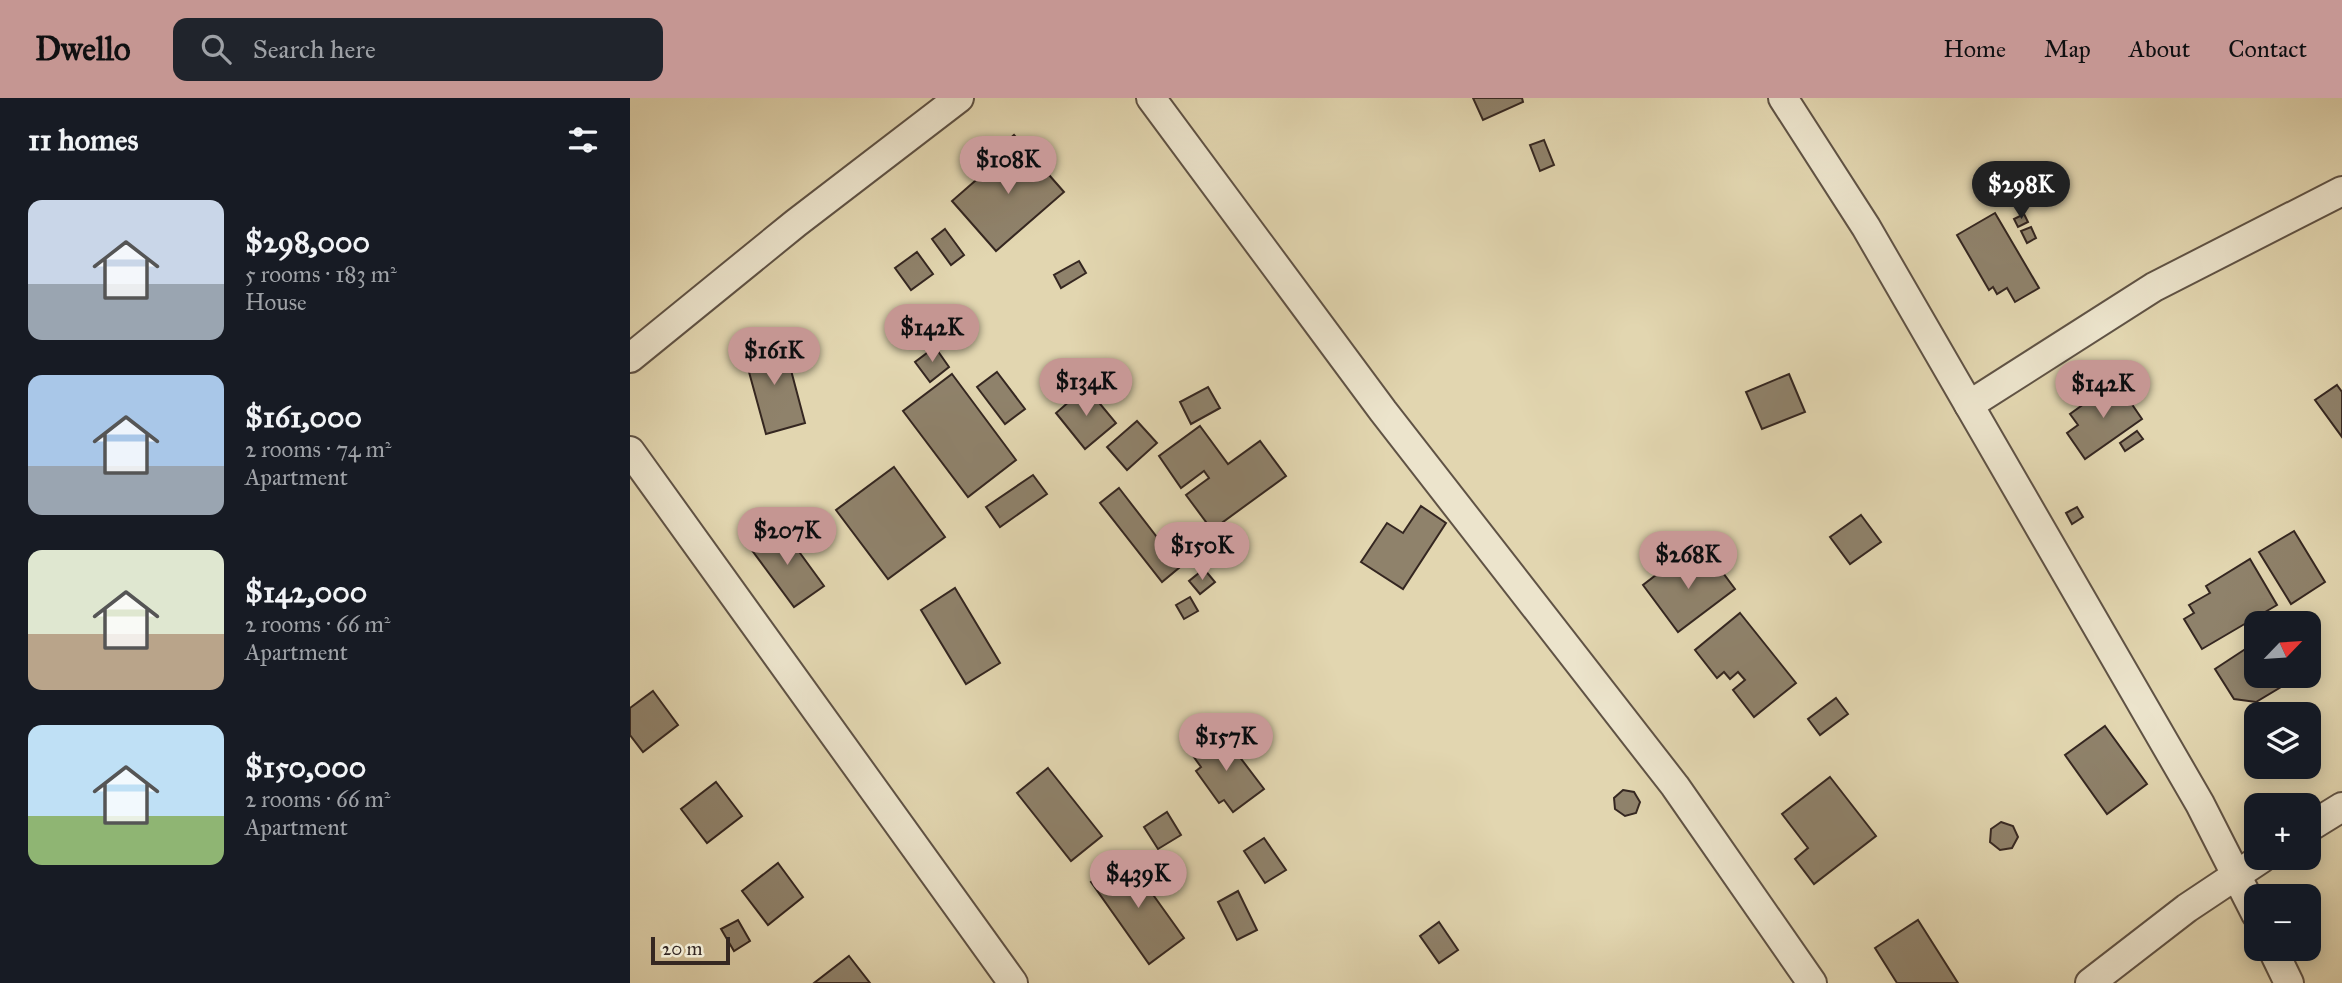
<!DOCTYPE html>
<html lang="en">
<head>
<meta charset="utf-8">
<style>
	:root { --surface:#171b24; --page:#20242c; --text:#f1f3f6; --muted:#9ea1a6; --accent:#c59692 }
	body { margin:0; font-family:"IM FELL Great Primer",serif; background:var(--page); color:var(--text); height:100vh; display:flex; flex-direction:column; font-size:26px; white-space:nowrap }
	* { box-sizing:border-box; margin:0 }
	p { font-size:23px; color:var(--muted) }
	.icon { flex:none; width:38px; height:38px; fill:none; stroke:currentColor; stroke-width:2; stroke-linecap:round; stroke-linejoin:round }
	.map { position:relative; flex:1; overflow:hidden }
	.drawer { display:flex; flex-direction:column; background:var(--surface); width:630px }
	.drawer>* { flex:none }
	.needle { width:46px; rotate:65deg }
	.controls { position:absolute; left:1614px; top:513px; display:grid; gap:14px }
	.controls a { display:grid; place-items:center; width:77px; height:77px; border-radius:14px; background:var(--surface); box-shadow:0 4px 18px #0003; font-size:35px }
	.scale { position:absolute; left:21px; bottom:18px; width:79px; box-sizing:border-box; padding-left:7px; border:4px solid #352721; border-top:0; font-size:19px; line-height:24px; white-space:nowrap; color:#352721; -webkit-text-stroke:5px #ece4cc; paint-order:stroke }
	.price { position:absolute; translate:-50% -60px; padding:0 16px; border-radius:24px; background:var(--accent); color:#111; font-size:23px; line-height:46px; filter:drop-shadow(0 2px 4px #0008) }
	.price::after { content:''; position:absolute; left:50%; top:42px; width:21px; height:16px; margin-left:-10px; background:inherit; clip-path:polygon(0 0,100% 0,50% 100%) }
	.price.current { background:#222; color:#fff }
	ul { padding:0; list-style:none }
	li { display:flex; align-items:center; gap:21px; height:175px; padding:0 28px }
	li span { display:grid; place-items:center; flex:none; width:196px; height:140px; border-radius:14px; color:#555 }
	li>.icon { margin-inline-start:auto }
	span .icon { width:84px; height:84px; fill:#fffc; stroke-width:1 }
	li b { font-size:30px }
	h2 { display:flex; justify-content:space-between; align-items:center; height:84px; padding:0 28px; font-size:30px }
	header { display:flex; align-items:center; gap:42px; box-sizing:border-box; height:98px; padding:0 35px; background:var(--accent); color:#111 }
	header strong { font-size:33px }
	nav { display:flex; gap:38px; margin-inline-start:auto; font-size:24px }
	.search { width:490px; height:63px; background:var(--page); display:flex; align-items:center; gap:18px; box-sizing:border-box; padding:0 24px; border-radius:14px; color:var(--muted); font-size:26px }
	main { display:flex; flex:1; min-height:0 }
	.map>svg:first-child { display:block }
</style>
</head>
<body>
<header>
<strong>Dwello</strong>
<div class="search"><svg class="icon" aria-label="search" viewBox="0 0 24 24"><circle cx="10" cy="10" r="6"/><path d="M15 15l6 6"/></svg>Search here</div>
<nav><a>Home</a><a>Map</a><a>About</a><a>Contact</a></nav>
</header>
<main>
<section class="drawer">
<h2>11 homes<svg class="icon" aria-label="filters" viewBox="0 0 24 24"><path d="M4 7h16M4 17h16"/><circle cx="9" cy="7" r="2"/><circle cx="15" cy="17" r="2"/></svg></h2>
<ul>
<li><span style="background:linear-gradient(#c9d6e8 60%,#9aa5b1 0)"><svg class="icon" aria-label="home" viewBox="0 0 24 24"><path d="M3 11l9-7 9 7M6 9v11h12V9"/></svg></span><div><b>$298,000</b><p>5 rooms · 183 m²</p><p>House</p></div></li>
<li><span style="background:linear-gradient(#a9c7e8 65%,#9aa5b1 0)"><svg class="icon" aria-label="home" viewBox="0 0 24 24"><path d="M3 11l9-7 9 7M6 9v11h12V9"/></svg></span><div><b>$161,000</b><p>2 rooms · 74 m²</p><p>Apartment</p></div></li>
<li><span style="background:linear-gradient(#dfe7d0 60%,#b9a48a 0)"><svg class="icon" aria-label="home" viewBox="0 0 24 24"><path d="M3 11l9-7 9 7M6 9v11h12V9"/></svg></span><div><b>$142,000</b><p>2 rooms · 66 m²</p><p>Apartment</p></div></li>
<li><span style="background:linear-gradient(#bfe0f5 65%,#8fb573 0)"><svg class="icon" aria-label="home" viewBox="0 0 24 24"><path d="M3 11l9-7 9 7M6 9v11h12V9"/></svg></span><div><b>$150,000</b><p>2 rooms · 66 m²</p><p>Apartment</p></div></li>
</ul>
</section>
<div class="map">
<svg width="1712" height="885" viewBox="0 0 1712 885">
	<rect width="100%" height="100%" fill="#e2d6b0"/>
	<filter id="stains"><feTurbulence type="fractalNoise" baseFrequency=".00286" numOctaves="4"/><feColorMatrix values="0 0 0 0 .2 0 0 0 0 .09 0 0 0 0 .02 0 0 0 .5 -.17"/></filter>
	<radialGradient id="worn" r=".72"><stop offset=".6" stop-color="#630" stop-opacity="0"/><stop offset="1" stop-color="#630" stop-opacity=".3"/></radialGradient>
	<g fill="#8f826b" stroke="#352721" stroke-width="2">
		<polygon points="843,0 892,0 893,4 853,22"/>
		<polygon points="384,37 434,94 366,153 322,103 368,63 380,76 386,71 368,51"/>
		<polygon points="914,42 924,67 910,73 900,47"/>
		<polygon points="1365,115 1409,190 1385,204 1377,190 1367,196 1363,189 1359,192 1327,137"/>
		<polygon points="1394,116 1398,124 1388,129 1384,121"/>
		<polygon points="1401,129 1406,140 1397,145 1391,133"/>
		<polygon points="315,131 334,157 321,167 302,141"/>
		<polygon points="287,154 303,176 281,192 265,170"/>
		<polygon points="449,163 456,175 431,190 424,177"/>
		<polygon points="153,242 175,325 136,336 113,252"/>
		<polygon points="305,249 319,269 300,284 285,264"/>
		<polygon points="367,274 395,311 375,326 347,289"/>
		<polygon points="322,276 386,362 338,399 273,313"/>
		<polygon points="1159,276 1175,314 1132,331 1116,294"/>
		<polygon points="1486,283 1512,321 1455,361 1437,335 1448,327 1440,316"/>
		<polygon points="1707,287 1712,294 1712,339 1685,302"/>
		<polygon points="456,289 486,325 455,351 426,315"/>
		<polygon points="578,289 590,310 561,326 550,304"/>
		<polygon points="507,323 527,345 497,372 477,349"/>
		<polygon points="570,328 598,366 630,343 656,378 582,432 556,397 579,380 574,373 551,390 529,358"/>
		<polygon points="1507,333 1513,341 1495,353 1490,345"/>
		<polygon points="264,369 315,439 258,481 206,412"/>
		<polygon points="403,377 417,396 370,429 356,409"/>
		<polygon points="489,390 550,469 532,484 470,405"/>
		<polygon points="791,408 816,425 773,491 731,464 757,425 773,435"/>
		<polygon points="1447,409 1453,419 1442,426 1436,415"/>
		<polygon points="1231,417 1251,444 1220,466 1200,439"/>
		<polygon points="151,429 194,488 164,509 121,451"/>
		<polygon points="1664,433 1695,484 1661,506 1629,454"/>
		<polygon points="1052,457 1066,476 1084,463 1105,491 1048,534 1013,487"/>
		<polygon points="1620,461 1647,507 1572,551 1554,521 1564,515 1559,507 1580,495 1576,488"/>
		<polygon points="574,471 585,484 570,496 559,483"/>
		<polygon points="325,490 370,565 336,586 291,512"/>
		<polygon points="560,499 568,513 554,521 546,507"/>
		<polygon points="1110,515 1166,585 1124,619 1103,592 1115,582 1108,574 1100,581 1094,574 1087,580 1065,552"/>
		<polygon points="1626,544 1626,578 1665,578 1666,580 1626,604 1604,601 1585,571"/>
		<polygon points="23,593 48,627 13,654 0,637 0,610"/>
		<polygon points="1206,600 1218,616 1190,637 1178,621"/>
		<polygon points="1475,628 1517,686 1477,716 1435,657"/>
		<polygon points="590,633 634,691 603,714 594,702 589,705 566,673 571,669 561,655"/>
		<polygon points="418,670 472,738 441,763 387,695"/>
		<polygon points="1200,679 1246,738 1184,786 1165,761 1178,750 1152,716"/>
		<polygon points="86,684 112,718 77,745 51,711"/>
		<polygon points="993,692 1004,694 1010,704 1006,715 995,718 985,711 984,700"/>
		<polygon points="537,714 551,737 528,751 514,729"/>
		<polygon points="1371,724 1383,728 1388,739 1382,750 1370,752 1360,744 1361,731"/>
		<polygon points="634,740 656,772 635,785 614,753"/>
		<polygon points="496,759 554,840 519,866 461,784"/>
		<polygon points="148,765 173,799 138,827 112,793"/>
		<polygon points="608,793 627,832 607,842 588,804"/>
		<polygon points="108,822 120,843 104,853 91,831"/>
		<polygon points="1288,822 1328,885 1267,885 1245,850"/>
		<polygon points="809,824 828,852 809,865 790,838"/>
		<polygon points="219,858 240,885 184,885"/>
	</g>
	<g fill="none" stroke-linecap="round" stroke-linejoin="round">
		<g stroke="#605345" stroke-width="32">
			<g id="street">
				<polyline points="521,0 753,313 1045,688 1182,885"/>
				<polyline points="1153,0 1236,129 1570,706 1626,816"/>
				<polyline points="0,260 166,125 329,0"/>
				<polyline points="1339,307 1524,189 1712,93"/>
				<polyline points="0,353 383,885"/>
				<polyline points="1678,730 1712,709"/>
				<polyline points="1642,850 1659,885"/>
				<polyline points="1460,885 1557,810 1632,760"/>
			</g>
		</g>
		<use href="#street" stroke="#ece4cc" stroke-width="28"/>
	</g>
	<rect width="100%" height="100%" filter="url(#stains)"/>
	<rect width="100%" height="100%" fill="url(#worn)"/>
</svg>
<div class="controls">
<a><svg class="needle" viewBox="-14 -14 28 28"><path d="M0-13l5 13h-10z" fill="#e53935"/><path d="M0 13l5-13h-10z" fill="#9ea1a6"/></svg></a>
<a><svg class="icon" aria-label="layers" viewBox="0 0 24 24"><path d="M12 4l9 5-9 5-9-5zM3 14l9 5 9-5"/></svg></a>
<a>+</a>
<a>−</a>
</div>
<div class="scale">20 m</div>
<b class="price" style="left:378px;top:98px">$108K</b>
<b class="price current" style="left:1391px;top:123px">$298K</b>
<b class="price" style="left:302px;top:266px">$142K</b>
<b class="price" style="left:144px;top:289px">$161K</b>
<b class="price" style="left:456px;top:320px">$134K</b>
<b class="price" style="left:1473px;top:322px">$142K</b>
<b class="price" style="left:157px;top:469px">$207K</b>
<b class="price" style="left:572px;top:484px">$150K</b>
<b class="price" style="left:1058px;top:493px">$268K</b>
<b class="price" style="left:596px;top:675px">$157K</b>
<b class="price" style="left:508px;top:812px">$439K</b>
</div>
</main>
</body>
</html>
